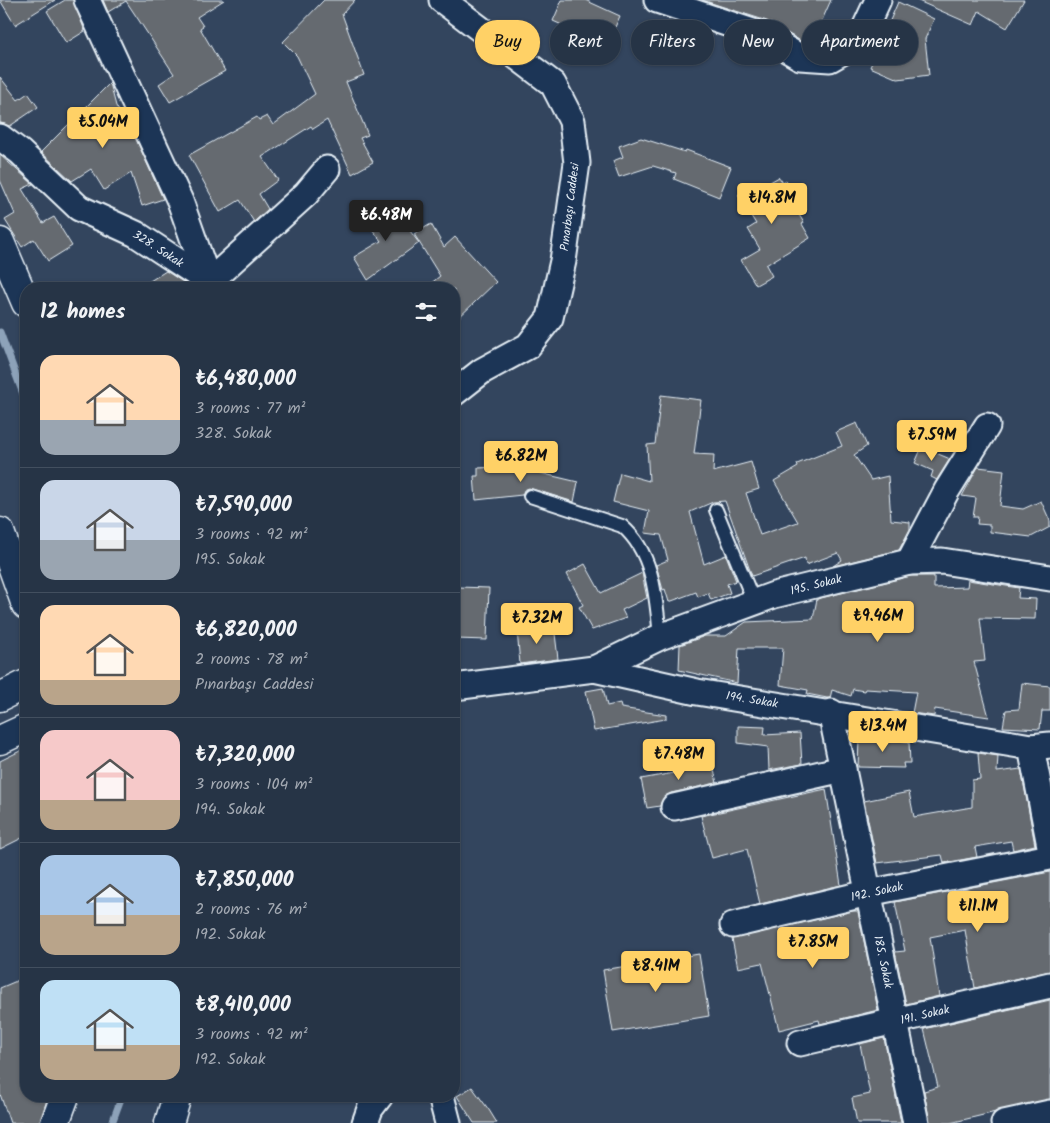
<!DOCTYPE html>
<html lang="en">
<head>
<meta charset="utf-8">
<style>
	:root { --surface:#263446; --page:#323f51; --text:#f1f3f6; --muted:#a4aab3; --line:#424f5f; --accent:#ffd166 }
	body { margin:0; font-family:Kalam,sans-serif; background:var(--page); color:var(--text); height:100vh; display:flex; flex-direction:column; font-size:19px; white-space:nowrap }
	* { box-sizing:border-box; margin:0 }
	p { font-size:16px; color:var(--muted) }
	.icon { flex:none; width:28px; height:28px; fill:none; stroke:currentColor; stroke-width:2; stroke-linecap:round; stroke-linejoin:round }
	.map { position:relative; flex:1; overflow:hidden }
	.side { position:absolute; left:20px; top:282px; width:440px; height:820px; display:flex; flex-direction:column; background:var(--surface); border-radius:20px; box-shadow:0 1px 4px #0004,0 0 0 1px var(--line) }
	.side>* { flex:none }
	.banner { position:absolute; left:475px; top:20px; width:475px; height:45px; display:flex; gap:10px }
	.price { position:absolute; translate:-50% -42px; padding:0 11px; border-radius:5px; background:var(--accent); color:#111; font-size:16px; line-height:32px; filter:drop-shadow(0 1px 2px #0008) }
	.price::after { content:''; position:absolute; left:50%; top:30px; width:15px; height:11px; margin-left:-8px; background:inherit; clip-path:polygon(0 0,100% 0,50% 100%) }
	.price.on { background:#222; color:#fff }
	ul { padding:0; list-style:none }
	li { display:flex; align-items:center; gap:15px; height:125px; padding:0 20px }
	li+li { border-top:1px solid var(--line) }
	li span { display:grid; place-items:center; flex:none; width:140px; height:100px; border-radius:15px; color:#555 }
	li>.icon { margin-inline-start:auto }
	span .icon { width:60px; height:60px; fill:#fffc; stroke-width:1 }
	li b { font-size:21px }
	h2 { display:flex; justify-content:space-between; align-items:center; height:60px; padding:0 20px; font-size:21px }
	.chip { padding:0 18px; border-radius:22px; background:var(--surface); box-shadow:0 1px 4px #0004,0 0 0 1px var(--line); font-size:18px; line-height:45px }
	.chip.on { background:var(--accent); color:#111 }
	.map>svg:first-child { display:block }
</style>
</head>
<body>
<div class="map">
<svg width="1050" height="1123" viewBox="0 0 1050 1123">
	<rect width="100%" height="100%" fill="#33455e"/>
	<filter id="ink" filterUnits="userSpaceOnUse"><feTurbulence type="fractalNoise" baseFrequency=".02" numOctaves="2"/><feDisplacementMap in="SourceGraphic" scale="10" xChannelSelector="R" yChannelSelector="G"/><feConvolveMatrix kernelMatrix="1 2 1 2 8 2 1 2 1" color-interpolation-filters="sRGB"/></filter>
	<g filter="url(#ink)">
		<g fill="none" stroke-linecap="round" stroke-linejoin="round">
			<g stroke="#8da2b9" stroke-width="7">
				<polyline points="0,332 26,402"/>
				<polyline points="112,1123 122,1096"/>
			</g>
		</g>
		<g fill="#656a70" stroke="#e8f1f8">
			<polygon points="0,0 55,0 15,25"/>
			<polygon points="65,0 73,0 85,31 66,43 47,11"/>
			<polygon points="103,0 224,0 197,17 203,26 200,28 225,71 170,102 159,84 174,74 138,19 126,1 108,12"/>
			<polygon points="324,0 355,0 342,14 364,75 346,82 368,135 360,138 373,162 352,174 327,120 313,129 311,126 262,157 278,180 259,194 268,209 254,222 240,200 220,212 189,155 257,117 259,120 267,116 273,125 315,94 297,56 283,42"/>
			<polygon points="562,0 585,0 620,16 607,45 553,21"/>
			<polygon points="702,0 831,0 812,43 804,43 767,21"/>
			<polygon points="916,0 1024,0 1007,28 979,11 973,25"/>
			<polygon points="898,2 934,19 925,39 929,75 898,79 870,67"/>
			<polygon points="0,77 18,100 28,93 38,107 10,126 0,123"/>
			<polygon points="110,83 116,106 137,141 163,199 142,206 131,173 104,190 91,169 72,181 41,152"/>
			<polygon points="641,138 685,152 686,150 731,167 719,197 674,179 676,173 653,166 619,177 613,161 623,157 619,146"/>
			<polygon points="0,155 33,184 22,189 43,223 54,217 72,246 48,261 34,239 22,247 5,220 15,214 0,180"/>
			<polygon points="779,177 783,183 786,181 795,196 792,198 800,212 798,213 804,223 802,224 810,238 766,265 772,276 756,285 741,260 760,249 748,229 756,224 738,195 760,181 763,186"/>
			<polygon points="390,204 419,243 368,280 354,257 381,241 366,221"/>
			<polygon points="431,224 444,247 455,237 496,282 454,322 454,289 424,289 440,276 414,234"/>
			<polygon points="166,271 186,284 189,289 137,289"/>
			<polygon points="661,395 701,400 694,454 714,455 713,472 751,462 759,489 746,493 760,535 798,522 774,481 798,467 797,464 842,446 836,432 857,423 867,446 854,455 871,480 888,476 891,520 910,522 910,529 899,550 833,566 842,560 838,553 806,565 805,558 752,576 725,501 713,502 690,512 704,564 726,555 736,581 727,584 730,593 711,600 708,593 698,597 696,592 669,602 665,589 663,590 656,565 668,560 661,535 645,533 649,511 613,502 620,473 649,481 647,445 655,444"/>
			<polygon points="922,447 950,459 937,480 931,477 933,471 915,463"/>
			<polygon points="537,465 536,472 578,482 574,502 529,488 524,490 522,495 476,500 474,476 478,476 478,468"/>
			<polygon points="978,467 1004,470 1000,506 1023,509 1041,501 1050,521 1050,527 1031,537 990,532 990,525 977,524 978,517 973,517 976,498 962,496"/>
			<polygon points="585,564 601,593 642,573 647,598 622,610 626,618 592,630 579,607 583,605 567,574"/>
			<polygon points="911,576 934,576 934,588 967,587 968,580 1019,588 1018,598 1036,599 1035,619 980,618 985,661 974,662 989,717 935,709 934,716 912,713 916,692 865,689 864,691 853,689 851,696 832,690 830,698 827,698 807,694 808,690 780,685 783,648 739,648 737,683 679,670 680,645 705,636 726,636 746,622 813,619 817,599"/>
			<polygon points="458,587 489,588 487,640 456,639"/>
			<polygon points="554,625 558,659 520,664 517,630"/>
			<polygon points="1022,683 1050,686 1050,711 1042,711 1040,729 1003,727 1006,710 1019,709"/>
			<polygon points="603,688 607,706 620,703 621,708 666,715 666,719 594,731 586,691"/>
			<polygon points="738,726 765,727 764,735 800,733 802,764 769,770 768,747 738,743"/>
			<polygon points="882,737 909,742 910,763 903,763 904,768 858,767 859,739 882,739"/>
			<polygon points="26,748 26,836 0,849 0,761"/>
			<polygon points="978,753 998,756 997,772 1021,769 1035,845 1013,850 1011,841 975,847 977,857 944,863 942,855 877,863 864,801 909,792 914,817 972,807 972,780 980,779"/>
			<polygon points="711,757 717,783 671,793 664,797 660,806 647,808 641,779 685,771 683,764"/>
			<polygon points="826,789 841,885 760,904 747,849 712,858 701,816"/>
			<polygon points="1050,872 1050,971 975,988 965,930 930,937 939,996 906,1004 895,952 905,951 895,902"/>
			<polygon points="853,911 858,911 878,1010 820,1024 819,1020 779,1030 762,963 738,968 732,939"/>
			<polygon points="699,954 709,1016 613,1032 603,970"/>
			<polygon points="26,977 26,1096 48,1096 40,1123 10,1123 0,1094 0,988"/>
			<polygon points="1050,1000 1050,1099 950,1123 930,1123 924,1091 938,1087 924,1029"/>
			<polygon points="884,1038 901,1123 857,1123 852,1098 870,1094 860,1044"/>
			<polygon points="472,1087 489,1110 497,1123 474,1123 457,1096"/>
		</g>
		<g fill="none" stroke-linecap="round" stroke-linejoin="round">
			<g stroke="#e8f1f8" stroke-width="16">
				<g id="service">
					<path d="M 530,496 L 622,526 C 654,553 656,598 660,637"/>
					<polyline points="716,510 754,602"/>
				</g>
			</g>
			<g stroke="#e8f1f8" stroke-width="29">
				<g id="minor">
					<polyline points="87,0 180,201 210,286"/>
					<polyline points="442,0 553,84 572,121 577,163 563,261 550,318 528,346 482,371 454,393"/>
					<polyline points="657,0 762,35 800,57 830,59 858,43 878,0"/>
					<polyline points="0,137 20,152 79,208 136,234 209,282 306,194 327,169"/>
					<polyline points="909,562 947,490 987,426"/>
					<polyline points="594,669 660,637 774,595 909,562 942,561 1050,578"/>
					<polyline points="454,687 594,669 697,692 1031,747 1050,745"/>
					<polyline points="831,712 916,1123"/>
					<polyline points="1031,747 1050,846"/>
					<polyline points="674,807 843,769"/>
					<polyline points="733,925 868,893 1050,857"/>
					<polyline points="800,1043 1050,985"/>
					<polyline points="441,1096 448,1123"/>
					<polyline points="365,1123 370,1109 380,1096"/>
					<polyline points="1004,1123 1050,1113"/>
				</g>
			</g>
			<g stroke="#e8f1f8" stroke-width="31">
				<g id="tertiary">
					<polyline points="0,242 26,303"/>
					<polyline points="0,532 26,605"/>
					<polyline points="0,697 26,684"/>
					<polyline points="0,740 26,728"/>
					<polyline points="55,1123 65,1096"/>
					<polyline points="169,1123 177,1096"/>
				</g>
			</g>
			<use href="#service" stroke="#1d3557" stroke-width="12"/>
			<use href="#minor" stroke="#1d3557" stroke-width="25"/>
			<use href="#tertiary" stroke="#1d3557" stroke-width="28"/>
		</g>
	</g>
	<g text-anchor="middle" dominant-baseline="central" stroke-width="4.5" stroke-linejoin="round" paint-order="stroke">
		<g font-size="12" fill="#e8f1f8" stroke="#1d3557">
			<text transform="translate(570 207) rotate(-83)">Pınarbaşı Caddesi</text>
			<text transform="translate(158 249) rotate(33)">328. Sokak</text>
			<text transform="translate(816 585) rotate(-14)">195. Sokak</text>
			<text transform="translate(752 700) rotate(9)">194. Sokak</text>
			<text transform="translate(877 892) rotate(-12)">192. Sokak</text>
			<text transform="translate(883 962) rotate(78)">185. Sokak</text>
			<text transform="translate(925 1015) rotate(-13)">191. Sokak</text>
		</g>
	</g>
</svg>
<b class="price" style="left:103px;top:149px">₺5.04M</b>
<b class="price" style="left:772px;top:225px">₺14.8M</b>
<b class="price on" style="left:386px;top:242px">₺6.48M</b>
<b class="price" style="left:932px;top:462px">₺7.59M</b>
<b class="price" style="left:521px;top:483px">₺6.82M</b>
<b class="price" style="left:878px;top:643px">₺9.46M</b>
<b class="price" style="left:537px;top:645px">₺7.32M</b>
<b class="price" style="left:883px;top:753px">₺13.4M</b>
<b class="price" style="left:679px;top:781px">₺7.48M</b>
<b class="price" style="left:978px;top:933px">₺11.1M</b>
<b class="price" style="left:813px;top:969px">₺7.85M</b>
<b class="price" style="left:656px;top:993px">₺8.41M</b>
<div class="banner">
<a class="chip on">Buy</a>
<a class="chip">Rent</a>
<a class="chip">Filters</a>
<a class="chip">New</a>
<a class="chip">Apartment</a>
</div>
<section class="side">
<h2>12 homes<svg class="icon" aria-label="filters" viewBox="0 0 24 24"><path d="M4 7h16M4 17h16"/><circle cx="9" cy="7" r="2"/><circle cx="15" cy="17" r="2"/></svg></h2>
<ul>
<li><span style="background:linear-gradient(#ffd9b3 65%,#9aa5b1 0)"><svg class="icon" aria-label="home" viewBox="0 0 24 24"><path d="M3 11l9-7 9 7M6 9v11h12V9"/></svg></span><div><b>₺6,480,000</b><p>3 rooms · 77 m²</p><p>328. Sokak</p></div></li>
<li><span style="background:linear-gradient(#c9d6e8 60%,#9aa5b1 0)"><svg class="icon" aria-label="home" viewBox="0 0 24 24"><path d="M3 11l9-7 9 7M6 9v11h12V9"/></svg></span><div><b>₺7,590,000</b><p>3 rooms · 92 m²</p><p>195. Sokak</p></div></li>
<li><span style="background:linear-gradient(#ffd9b3 75%,#b9a48a 0)"><svg class="icon" aria-label="home" viewBox="0 0 24 24"><path d="M3 11l9-7 9 7M6 9v11h12V9"/></svg></span><div><b>₺6,820,000</b><p>2 rooms · 78 m²</p><p>Pınarbaşı Caddesi</p></div></li>
<li><span style="background:linear-gradient(#f6c9c9 70%,#b9a48a 0)"><svg class="icon" aria-label="home" viewBox="0 0 24 24"><path d="M3 11l9-7 9 7M6 9v11h12V9"/></svg></span><div><b>₺7,320,000</b><p>3 rooms · 104 m²</p><p>194. Sokak</p></div></li>
<li><span style="background:linear-gradient(#a9c7e8 60%,#b9a48a 0)"><svg class="icon" aria-label="home" viewBox="0 0 24 24"><path d="M3 11l9-7 9 7M6 9v11h12V9"/></svg></span><div><b>₺7,850,000</b><p>2 rooms · 76 m²</p><p>192. Sokak</p></div></li>
<li><span style="background:linear-gradient(#bfe0f5 65%,#b9a48a 0)"><svg class="icon" aria-label="home" viewBox="0 0 24 24"><path d="M3 11l9-7 9 7M6 9v11h12V9"/></svg></span><div><b>₺8,410,000</b><p>3 rooms · 92 m²</p><p>192. Sokak</p></div></li>
</ul>
</section>
</div>
</body>
</html>
